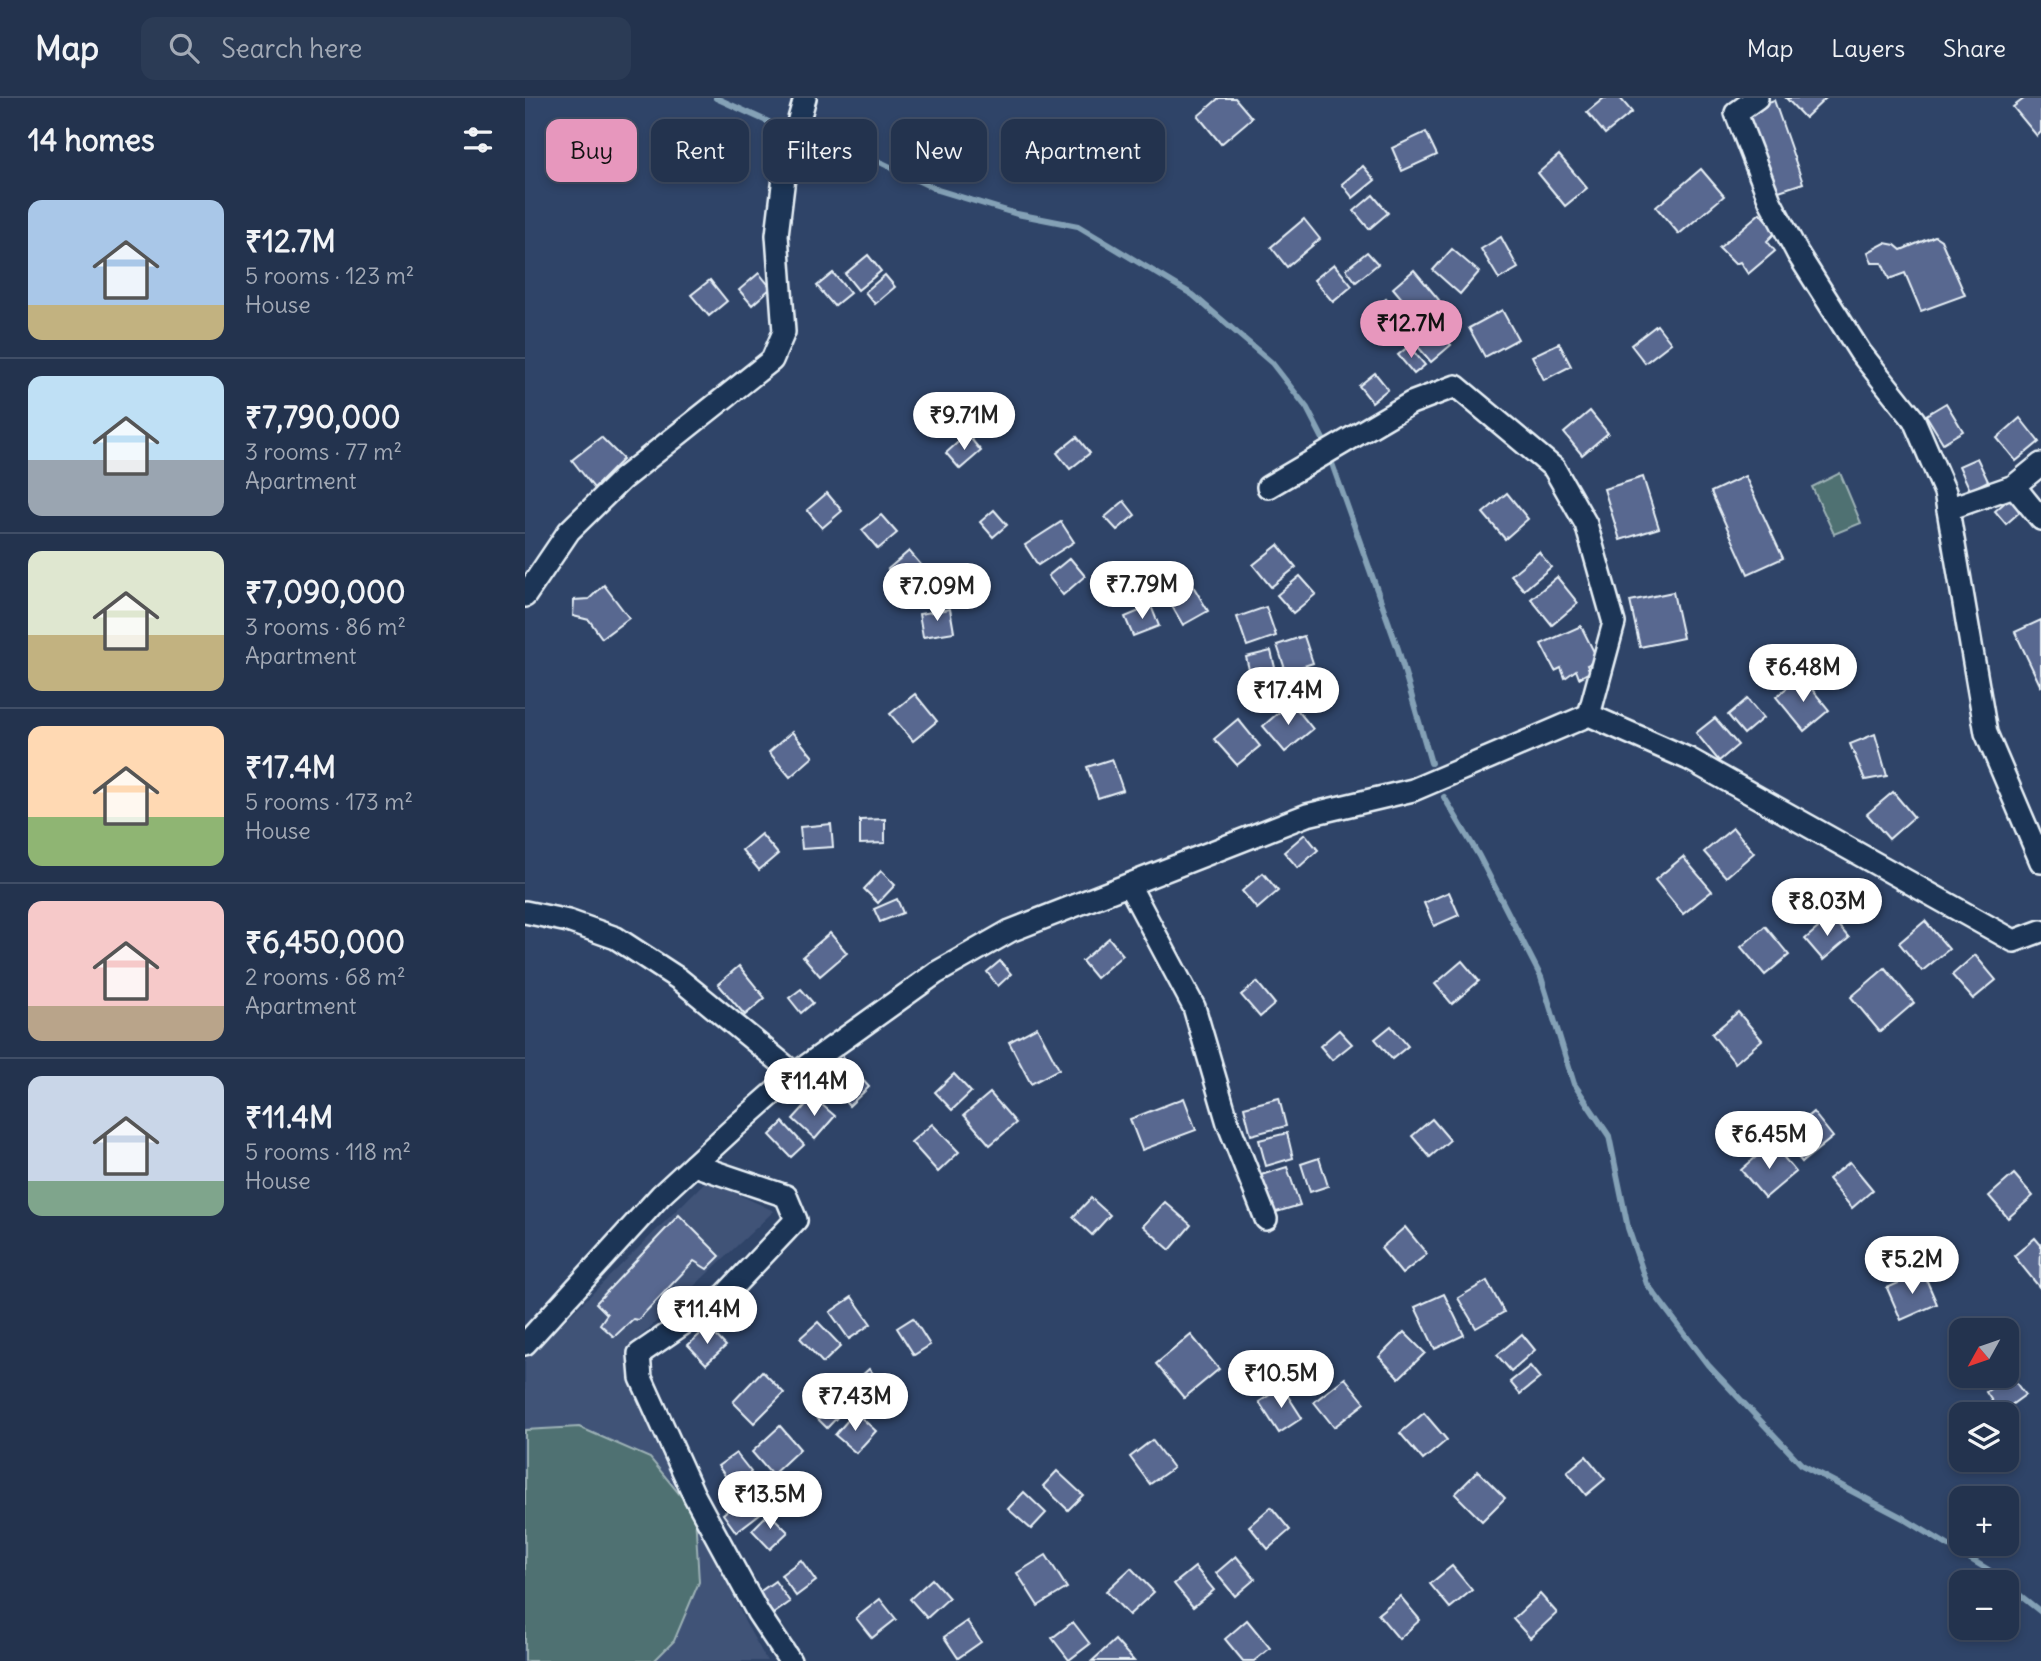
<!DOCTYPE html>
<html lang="en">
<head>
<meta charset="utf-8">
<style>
	:root { --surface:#23334e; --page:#2b3b55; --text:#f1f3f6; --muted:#a3aab6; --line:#404e66; --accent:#e797bd }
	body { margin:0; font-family:Delius,sans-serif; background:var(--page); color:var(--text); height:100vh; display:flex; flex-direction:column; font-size:26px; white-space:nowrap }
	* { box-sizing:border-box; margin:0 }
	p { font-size:23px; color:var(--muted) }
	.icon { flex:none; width:38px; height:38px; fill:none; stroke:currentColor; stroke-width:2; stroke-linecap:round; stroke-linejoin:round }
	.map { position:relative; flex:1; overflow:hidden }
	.sheet { display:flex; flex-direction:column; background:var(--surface); width:525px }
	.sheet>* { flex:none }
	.banner { position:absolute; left:21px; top:21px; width:665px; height:63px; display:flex; gap:14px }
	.needle { width:46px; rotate:230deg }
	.controls { position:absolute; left:1424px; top:1220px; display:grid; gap:14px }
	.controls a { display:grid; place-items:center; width:70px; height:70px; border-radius:14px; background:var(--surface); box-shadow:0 4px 10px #0003,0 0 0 2px var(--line); font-size:35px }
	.price { position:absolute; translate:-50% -60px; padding:0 16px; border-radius:24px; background:#fff; color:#222; font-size:23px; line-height:46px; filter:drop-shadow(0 2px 4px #0008) }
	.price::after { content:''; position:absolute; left:50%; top:42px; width:21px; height:16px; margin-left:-10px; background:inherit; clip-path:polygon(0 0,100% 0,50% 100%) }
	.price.current { background:var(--accent); color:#111 }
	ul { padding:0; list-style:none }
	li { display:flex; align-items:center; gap:21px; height:175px; padding:0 28px }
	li+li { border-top:2px solid var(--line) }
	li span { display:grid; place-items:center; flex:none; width:196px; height:140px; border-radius:14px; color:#555 }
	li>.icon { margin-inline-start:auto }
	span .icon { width:84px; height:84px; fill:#fffc; stroke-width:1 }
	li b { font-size:30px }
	h2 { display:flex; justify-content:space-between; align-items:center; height:84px; padding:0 28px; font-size:30px }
	.pill { padding:0 24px; border-radius:14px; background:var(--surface); box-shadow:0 4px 10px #0003,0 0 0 2px var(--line); font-size:24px; line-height:63px }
	.pill.current { background:var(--accent); color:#111 }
	header { display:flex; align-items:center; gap:42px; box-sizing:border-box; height:98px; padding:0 35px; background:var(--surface); border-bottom:2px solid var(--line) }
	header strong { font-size:33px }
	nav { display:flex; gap:38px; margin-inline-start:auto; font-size:24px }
	.search { width:490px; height:63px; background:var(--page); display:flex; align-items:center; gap:18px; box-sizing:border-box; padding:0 24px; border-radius:14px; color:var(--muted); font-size:26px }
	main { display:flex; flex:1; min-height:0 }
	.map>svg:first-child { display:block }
</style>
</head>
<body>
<header>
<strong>Map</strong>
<div class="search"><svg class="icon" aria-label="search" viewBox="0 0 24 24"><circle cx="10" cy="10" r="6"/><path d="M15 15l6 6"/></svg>Search here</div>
<nav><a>Map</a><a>Layers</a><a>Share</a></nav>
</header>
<main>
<section class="sheet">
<h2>14 homes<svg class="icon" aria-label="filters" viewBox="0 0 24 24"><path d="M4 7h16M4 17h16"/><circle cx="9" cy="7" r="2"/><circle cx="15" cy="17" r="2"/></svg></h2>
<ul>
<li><span style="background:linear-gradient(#a9c7e8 75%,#c2b280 0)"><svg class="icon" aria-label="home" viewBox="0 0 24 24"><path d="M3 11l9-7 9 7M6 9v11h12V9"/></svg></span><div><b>₹12.7M</b><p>5 rooms · 123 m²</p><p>House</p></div></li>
<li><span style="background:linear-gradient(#bfe0f5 60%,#9aa5b1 0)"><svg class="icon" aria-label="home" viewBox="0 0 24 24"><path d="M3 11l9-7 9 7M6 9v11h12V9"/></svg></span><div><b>₹7,790,000</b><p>3 rooms · 77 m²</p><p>Apartment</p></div></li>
<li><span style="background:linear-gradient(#dfe7d0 60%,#c2b280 0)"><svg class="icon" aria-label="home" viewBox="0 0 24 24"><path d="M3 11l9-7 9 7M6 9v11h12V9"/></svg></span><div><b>₹7,090,000</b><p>3 rooms · 86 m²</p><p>Apartment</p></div></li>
<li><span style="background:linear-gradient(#ffd9b3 65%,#8fb573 0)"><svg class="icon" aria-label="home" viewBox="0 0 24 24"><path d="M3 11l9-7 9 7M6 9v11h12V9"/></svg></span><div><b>₹17.4M</b><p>5 rooms · 173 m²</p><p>House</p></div></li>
<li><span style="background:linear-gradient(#f6c9c9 75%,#b9a48a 0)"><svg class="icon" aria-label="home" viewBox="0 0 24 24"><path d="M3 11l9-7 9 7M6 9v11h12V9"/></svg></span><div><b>₹6,450,000</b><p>2 rooms · 68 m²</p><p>Apartment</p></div></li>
<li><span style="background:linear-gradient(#c9d6e8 75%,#7fa58c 0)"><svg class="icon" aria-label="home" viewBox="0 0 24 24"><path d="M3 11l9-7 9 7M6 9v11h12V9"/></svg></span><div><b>₹11.4M</b><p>5 rooms · 118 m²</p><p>House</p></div></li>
</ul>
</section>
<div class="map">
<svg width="1516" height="1563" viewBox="0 0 1516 1563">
	<rect width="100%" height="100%" fill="#2f4468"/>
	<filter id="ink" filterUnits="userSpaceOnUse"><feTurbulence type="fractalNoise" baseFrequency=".0143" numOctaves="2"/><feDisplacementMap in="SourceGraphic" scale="14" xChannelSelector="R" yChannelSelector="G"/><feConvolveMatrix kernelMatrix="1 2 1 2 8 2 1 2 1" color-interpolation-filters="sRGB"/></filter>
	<g filter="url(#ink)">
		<polygon fill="#3f5277" points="182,1082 249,1113 102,1251 220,1524 242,1563 0,1563 0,1262"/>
		<g fill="#4f7172" stroke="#9cb1b5" stroke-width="2">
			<polygon points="1315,375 1336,425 1309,436 1287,389"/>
			<polygon points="54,1329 125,1360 170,1415 174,1484 149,1543 129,1563 0,1563 0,1332"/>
		</g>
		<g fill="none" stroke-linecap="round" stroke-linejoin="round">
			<g stroke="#84a1b6" stroke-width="6">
				<polyline points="191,0 257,30"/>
				<polyline points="296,46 357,65 413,92 492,116 553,128 668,197 747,265 782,310 799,343 873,551 906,665"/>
				<polyline points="919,699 954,758 1016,879 1049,986 1084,1038 1103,1130 1122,1186 1183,1267 1277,1367 1378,1420 1462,1471 1479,1484"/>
				<polyline points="1482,1487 1516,1514"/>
			</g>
		</g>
		<g fill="#596890" stroke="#e8f1f8" stroke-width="2">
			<polygon points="694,0 710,0 727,20 696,46 673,18"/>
			<polygon points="1079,0 1095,0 1107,14 1080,36 1062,14"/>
			<polygon points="1261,0 1301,0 1280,20"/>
			<polygon points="1500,0 1516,0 1516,34 1512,38 1488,9"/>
			<polygon points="1249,2 1278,85 1251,94 1222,12"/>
			<polygon points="901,34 912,57 877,73 867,50"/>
			<polygon points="1034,57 1062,90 1040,108 1013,75"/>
			<polygon points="838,68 850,82 828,100 817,86"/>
			<polygon points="1176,71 1199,98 1154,136 1131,109"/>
			<polygon points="848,97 863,115 844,131 829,113"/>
			<polygon points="1235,115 1251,134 1242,143 1250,153 1223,176 1215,164 1210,166 1194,150"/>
			<polygon points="779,121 795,141 762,169 746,149"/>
			<polygon points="1410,138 1416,142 1440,197 1396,213 1380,175 1364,181 1357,165 1347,165 1343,154 1360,145 1370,147 1376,152"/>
			<polygon points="976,139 993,170 974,181 956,151"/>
			<polygon points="927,151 954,174 935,196 908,172"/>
			<polygon points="842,154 853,166 831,184 821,171"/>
			<polygon points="343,157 356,173 333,192 320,176"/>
			<polygon points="809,166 827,188 808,204 789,182"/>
			<polygon points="889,172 914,202 893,220 868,190"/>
			<polygon points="234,175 246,190 227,207 214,192"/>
			<polygon points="308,175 325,195 309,208 292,188"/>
			<polygon points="360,177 370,189 350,206 340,194"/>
			<polygon points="185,182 202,203 184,218 166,197"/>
			<polygon points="861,201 883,227 861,245 839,219"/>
			<polygon points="977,212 993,241 960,259 944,230"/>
			<polygon points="909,227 926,247 906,264 889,244"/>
			<polygon points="1132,227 1146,245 1120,265 1106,247"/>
			<polygon points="1034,245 1046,268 1019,282 1007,258"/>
			<polygon points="884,248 900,267 889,276 873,257"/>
			<polygon points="850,275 863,291 847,304 834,288"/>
			<polygon points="1421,305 1438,333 1418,345 1401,317"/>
			<polygon points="1065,313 1083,335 1057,357 1039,335"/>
			<polygon points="1495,320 1514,344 1491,363 1472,340"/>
			<polygon points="442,336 456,353 435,371 421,355"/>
			<polygon points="76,339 98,361 69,390 47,362"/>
			<polygon points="552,339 565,355 545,371 532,355"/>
			<polygon points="1452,360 1463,383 1445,392 1434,368"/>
			<polygon points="1220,378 1258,460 1223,476 1186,394"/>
			<polygon points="1118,379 1134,430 1095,442 1079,391"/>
			<polygon points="302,395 317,413 297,430 282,412"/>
			<polygon points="982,395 1003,421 980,441 958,415"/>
			<polygon points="1485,400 1496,413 1481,426 1470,413"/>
			<polygon points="599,403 610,417 592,432 580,419"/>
			<polygon points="469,412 482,427 468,439 455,424"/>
			<polygon points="356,417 372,435 353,451 337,432"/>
			<polygon points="536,424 549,444 513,467 500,447"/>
			<polygon points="753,447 771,469 746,489 728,467"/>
			<polygon points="384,453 403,475 382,493 363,471"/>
			<polygon points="1014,454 1026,469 999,492 986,477"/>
			<polygon points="545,460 560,478 538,497 523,478"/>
			<polygon points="775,478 791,496 768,515 752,497"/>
			<polygon points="1032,479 1053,505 1027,527 1006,501"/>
			<polygon points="665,483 683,513 658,527 641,498"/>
			<polygon points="79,487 104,520 77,540 64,522 48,518 49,502 64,501"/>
			<polygon points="1148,494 1158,540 1115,549 1105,503"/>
			<polygon points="626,508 634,528 608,538 600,519"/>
			<polygon points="741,509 751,538 722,548 712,519"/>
			<polygon points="425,511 429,534 398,539 394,516"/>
			<polygon points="1516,522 1516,589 1490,534"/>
			<polygon points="1056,528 1073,562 1062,567 1065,574 1054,580 1051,572 1040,580 1036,570 1030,573 1016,546"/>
			<polygon points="779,538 788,565 761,574 752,547"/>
			<polygon points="746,553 752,578 727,584 721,559"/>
			<polygon points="1276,578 1304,612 1279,633 1251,599"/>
			<polygon points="390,596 412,623 388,643 365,616"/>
			<polygon points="1222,601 1238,620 1219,636 1203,617"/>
			<polygon points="766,604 788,631 760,654 738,628"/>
			<polygon points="1190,620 1213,647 1194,663 1171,635"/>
			<polygon points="713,621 735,648 712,667 689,641"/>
			<polygon points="267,634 288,659 265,679 244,654"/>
			<polygon points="1350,636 1362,678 1340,682 1325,646"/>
			<polygon points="587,661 598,692 573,700 562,669"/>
			<polygon points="1368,694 1389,719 1364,741 1342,716"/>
			<polygon points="360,721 360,745 335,746 335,722"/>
			<polygon points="306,726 308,749 277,751 275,729"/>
			<polygon points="1208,730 1229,755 1201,779 1179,754"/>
			<polygon points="236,736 253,756 234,772 217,752"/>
			<polygon points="780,736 793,752 773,770 759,754"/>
			<polygon points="1158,759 1187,793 1158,816 1130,782"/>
			<polygon points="356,773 370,787 353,805 339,791"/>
			<polygon points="738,775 753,793 732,811 717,793"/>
			<polygon points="924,794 934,817 909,828 899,805"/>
			<polygon points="372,801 378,815 355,824 349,811"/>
			<polygon points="1306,819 1324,840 1298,862 1280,841"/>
			<polygon points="1400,823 1424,851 1397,873 1374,845"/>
			<polygon points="1240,828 1264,857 1240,877 1216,849"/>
			<polygon points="305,835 322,855 295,878 278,858"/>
			<polygon points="584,840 598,857 571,880 557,863"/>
			<polygon points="1450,857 1471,882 1448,901 1427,877"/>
			<polygon points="475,863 486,876 473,888 462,874"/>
			<polygon points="937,863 954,883 927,906 910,886"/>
			<polygon points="214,868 240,900 220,917 193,886"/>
			<polygon points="1360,870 1389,905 1355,934 1326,899"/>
			<polygon points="732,884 750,906 735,919 716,897"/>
			<polygon points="276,891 288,905 276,915 264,900"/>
			<polygon points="1213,914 1237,942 1210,965 1187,936"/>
			<polygon points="866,928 883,948 867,961 850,941"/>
			<polygon points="512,929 534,971 506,986 484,944"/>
			<polygon points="814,932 827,946 807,962 795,948"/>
			<polygon points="318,960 344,989 324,1008 297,979"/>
			<polygon points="429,976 446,994 427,1012 410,994"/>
			<polygon points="465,995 491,1025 465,1047 439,1017"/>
			<polygon points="288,999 310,1018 290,1041 268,1021"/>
			<polygon points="659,1000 671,1032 617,1052 605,1021"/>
			<polygon points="754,1000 761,1028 726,1037 719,1009"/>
			<polygon points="1288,1014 1308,1039 1277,1064 1257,1040"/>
			<polygon points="907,1021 925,1042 905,1059 887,1038"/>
			<polygon points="258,1024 279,1047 266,1059 245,1037"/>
			<polygon points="407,1026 434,1054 413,1074 386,1044"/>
			<polygon points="762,1035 768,1060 741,1068 734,1042"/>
			<polygon points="1247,1045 1271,1074 1240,1100 1216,1072"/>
			<polygon points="794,1060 803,1088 785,1094 776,1066"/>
			<polygon points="1325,1064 1348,1092 1327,1110 1303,1081"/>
			<polygon points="762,1069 775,1107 748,1115 736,1077"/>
			<polygon points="1489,1076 1508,1098 1483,1120 1464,1098"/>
			<polygon points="566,1100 585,1117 567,1137 548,1119"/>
			<polygon points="640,1104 666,1127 645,1152 618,1128"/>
			<polygon points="154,1117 195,1158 182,1171 169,1163 113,1222 108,1221 89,1239 75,1226 82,1216 71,1205"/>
			<polygon points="880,1129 902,1156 877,1176 856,1150"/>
			<polygon points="1510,1140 1516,1147 1515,1190 1489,1158"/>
			<polygon points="1398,1174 1412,1206 1376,1222 1362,1190"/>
			<polygon points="962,1183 979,1214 951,1230 933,1200"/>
			<polygon points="919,1196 939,1237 910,1251 890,1209"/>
			<polygon points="327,1199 346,1226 324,1241 305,1214"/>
			<polygon points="388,1220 405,1247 389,1257 372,1230"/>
			<polygon points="293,1224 316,1248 298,1265 275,1240"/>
			<polygon points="183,1229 201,1248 181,1266 163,1247"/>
			<polygon points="879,1234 900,1255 874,1280 854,1259"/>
			<polygon points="997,1236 1010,1252 986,1273 972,1257"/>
			<polygon points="666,1237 694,1271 659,1300 631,1266"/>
			<polygon points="1005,1268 1015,1280 995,1296 985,1284"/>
			<polygon points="344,1271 365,1294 345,1311 325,1288"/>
			<polygon points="237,1273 259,1295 229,1325 208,1304"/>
			<polygon points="1485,1277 1500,1297 1475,1315 1461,1294"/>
			<polygon points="820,1280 840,1305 809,1329 789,1304"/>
			<polygon points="300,1286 322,1309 302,1330 279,1307"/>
			<polygon points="757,1289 777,1320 754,1335 734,1304"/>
			<polygon points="330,1314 351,1333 331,1355 310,1337"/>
			<polygon points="899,1315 922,1342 898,1362 875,1335"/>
			<polygon points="255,1328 275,1351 247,1377 227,1354"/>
			<polygon points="627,1342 648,1370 625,1386 605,1359"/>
			<polygon points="211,1355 226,1374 208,1388 193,1368"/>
			<polygon points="1061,1358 1080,1381 1061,1397 1042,1374"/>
			<polygon points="532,1373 558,1397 543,1412 518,1388"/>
			<polygon points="953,1373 980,1400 957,1423 930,1396"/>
			<polygon points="499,1394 521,1415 506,1431 483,1411"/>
			<polygon points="223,1396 237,1414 211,1434 198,1416"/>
			<polygon points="746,1409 765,1432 743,1451 724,1428"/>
			<polygon points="244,1415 263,1434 245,1451 227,1432"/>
			<polygon points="521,1457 542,1490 513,1508 492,1475"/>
			<polygon points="711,1458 730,1481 710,1498 691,1475"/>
			<polygon points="276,1462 291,1483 271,1498 256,1477"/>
			<polygon points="927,1468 947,1492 925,1510 905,1486"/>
			<polygon points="670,1469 689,1492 668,1509 649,1486"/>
			<polygon points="606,1470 629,1494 604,1517 581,1493"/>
			<polygon points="407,1481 424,1500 402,1520 385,1501"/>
			<polygon points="250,1483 265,1504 248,1516 233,1495"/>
			<polygon points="1015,1496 1032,1515 1005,1540 988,1521"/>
			<polygon points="875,1498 895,1522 874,1541 853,1516"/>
			<polygon points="355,1501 371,1521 347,1540 331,1520"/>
			<polygon points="722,1522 745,1550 729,1563 718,1563 700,1541"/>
			<polygon points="442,1523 456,1544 433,1560 419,1539"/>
			<polygon points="548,1524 565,1546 544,1562 527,1540"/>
			<polygon points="590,1542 609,1563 567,1563"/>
		</g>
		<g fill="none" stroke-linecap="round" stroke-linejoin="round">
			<g stroke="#e8f1f8" stroke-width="26">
				<g id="street">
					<polyline points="1232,0 1211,15 1245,103 1273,156 1335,254 1389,322 1420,394 1461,635 1516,764"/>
					<polyline points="1489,388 1516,421"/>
					<polyline points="743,389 886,305 931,288 1029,370 1061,426 1089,525 1064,617"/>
					<polyline points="1423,411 1489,388 1516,366"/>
					<polyline points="0,498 44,433 97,381 247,262 259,234 252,137 260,71 280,0"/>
					<polyline points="604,787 669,909 703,1025 741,1121"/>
					<polyline points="0,814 43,823 91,840 154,881 270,976"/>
					<polyline points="169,1067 261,1098 271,1122 200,1197 114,1256 116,1280 169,1397 233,1515 265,1563"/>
					<polyline points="0,1246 136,1097 212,1027 270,976 411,875 485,833 782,717 888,692 1064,617 1164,661 1489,843 1516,833"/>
				</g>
			</g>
			<use href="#street" stroke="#1d3557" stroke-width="21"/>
		</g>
	</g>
</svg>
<div class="controls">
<a><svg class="needle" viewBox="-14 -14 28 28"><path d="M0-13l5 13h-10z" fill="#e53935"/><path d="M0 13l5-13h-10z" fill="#a3aab6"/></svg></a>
<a><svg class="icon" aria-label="layers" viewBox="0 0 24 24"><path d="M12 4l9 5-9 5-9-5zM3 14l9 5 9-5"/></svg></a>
<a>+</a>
<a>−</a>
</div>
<b class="price current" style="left:886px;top:262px">₹12.7M</b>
<b class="price" style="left:439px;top:354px">₹9.71M</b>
<b class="price" style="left:617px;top:523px">₹7.79M</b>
<b class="price" style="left:412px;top:525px">₹7.09M</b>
<b class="price" style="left:1278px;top:606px">₹6.48M</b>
<b class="price" style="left:763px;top:629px">₹17.4M</b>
<b class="price" style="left:1302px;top:840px">₹8.03M</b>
<b class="price" style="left:289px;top:1020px">₹11.4M</b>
<b class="price" style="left:1244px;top:1073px">₹6.45M</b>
<b class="price" style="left:1387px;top:1198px">₹5.2M</b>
<b class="price" style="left:182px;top:1248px">₹11.4M</b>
<b class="price" style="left:756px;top:1312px">₹10.5M</b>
<b class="price" style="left:330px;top:1335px">₹7.43M</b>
<b class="price" style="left:245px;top:1433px">₹13.5M</b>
<div class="banner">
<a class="pill current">Buy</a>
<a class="pill">Rent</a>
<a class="pill">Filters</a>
<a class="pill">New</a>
<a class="pill">Apartment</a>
</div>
</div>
</main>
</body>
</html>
